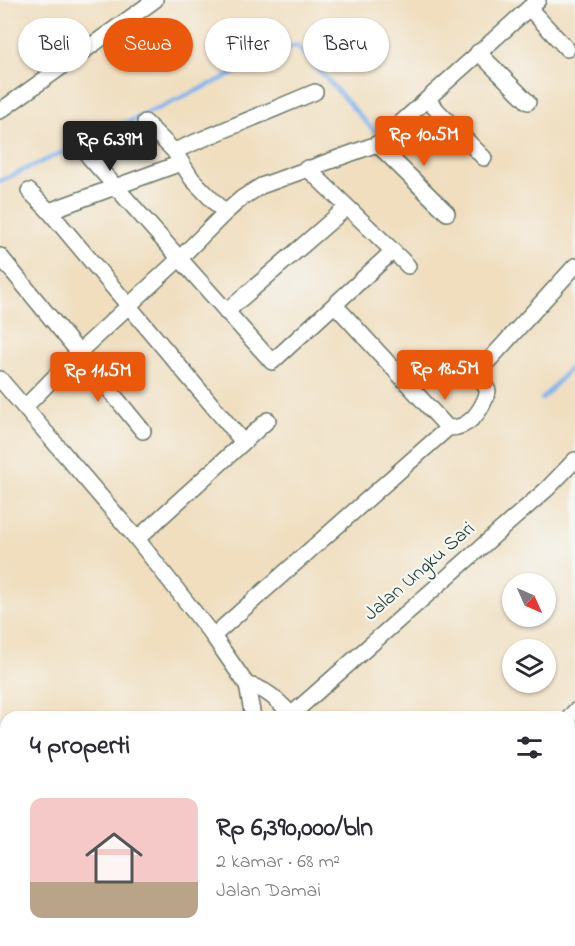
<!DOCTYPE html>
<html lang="id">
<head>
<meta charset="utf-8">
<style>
	:root { --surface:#fff; --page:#f2f2f3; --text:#2b2b33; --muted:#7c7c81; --line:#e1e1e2; --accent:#ea580c }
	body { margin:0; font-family:"Indie Flower",sans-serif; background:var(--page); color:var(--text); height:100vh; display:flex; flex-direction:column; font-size:22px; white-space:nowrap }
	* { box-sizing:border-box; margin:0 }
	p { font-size:20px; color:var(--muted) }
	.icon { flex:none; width:33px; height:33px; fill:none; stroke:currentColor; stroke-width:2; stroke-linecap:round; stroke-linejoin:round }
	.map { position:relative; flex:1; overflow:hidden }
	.details { position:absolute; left:0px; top:711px; width:576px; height:236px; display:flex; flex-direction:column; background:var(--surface); border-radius:18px 18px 0 0; box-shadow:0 2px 4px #0004 }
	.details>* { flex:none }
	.hud { position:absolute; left:18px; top:18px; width:540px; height:54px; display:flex; gap:12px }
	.needle { width:39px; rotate:135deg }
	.tools { position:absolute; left:502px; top:573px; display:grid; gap:12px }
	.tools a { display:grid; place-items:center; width:54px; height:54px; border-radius:50%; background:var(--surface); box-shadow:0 2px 4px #0004; font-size:30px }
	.price { position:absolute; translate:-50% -51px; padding:0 14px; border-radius:6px; background:var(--accent); color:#fff; font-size:20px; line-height:39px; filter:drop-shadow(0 2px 3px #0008) }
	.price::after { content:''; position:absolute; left:50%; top:36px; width:18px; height:14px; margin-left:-9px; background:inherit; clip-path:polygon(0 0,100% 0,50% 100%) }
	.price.on { background:#222; color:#fff }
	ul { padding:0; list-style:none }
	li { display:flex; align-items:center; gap:18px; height:150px; padding:0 30px }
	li+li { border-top:2px solid var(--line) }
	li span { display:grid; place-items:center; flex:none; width:168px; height:120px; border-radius:12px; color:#555 }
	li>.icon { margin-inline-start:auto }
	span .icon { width:72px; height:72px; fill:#fffc; stroke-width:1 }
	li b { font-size:26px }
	h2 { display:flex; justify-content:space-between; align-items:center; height:72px; padding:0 30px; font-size:26px }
	.pill { padding:0 21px; border-radius:27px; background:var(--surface); box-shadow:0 2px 4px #0004; font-size:21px; line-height:54px }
	.pill.on { background:var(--accent); color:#fff }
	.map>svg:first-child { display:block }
</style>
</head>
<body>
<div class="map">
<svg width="575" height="946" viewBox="0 0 575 946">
	<rect width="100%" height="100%" fill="#f6f6f2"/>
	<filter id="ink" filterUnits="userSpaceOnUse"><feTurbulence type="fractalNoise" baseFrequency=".0167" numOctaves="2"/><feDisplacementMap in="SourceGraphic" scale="12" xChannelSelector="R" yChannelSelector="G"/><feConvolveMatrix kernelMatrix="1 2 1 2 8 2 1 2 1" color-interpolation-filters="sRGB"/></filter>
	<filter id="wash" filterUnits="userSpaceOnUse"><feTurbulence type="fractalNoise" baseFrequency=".008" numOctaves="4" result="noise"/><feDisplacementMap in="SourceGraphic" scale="24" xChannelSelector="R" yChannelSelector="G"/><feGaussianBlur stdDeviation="1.35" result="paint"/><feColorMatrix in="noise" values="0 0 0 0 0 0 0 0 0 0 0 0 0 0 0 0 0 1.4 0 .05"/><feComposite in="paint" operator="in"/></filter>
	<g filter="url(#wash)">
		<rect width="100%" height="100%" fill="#f0debf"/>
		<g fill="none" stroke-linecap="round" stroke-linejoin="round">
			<g stroke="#81b4ee" stroke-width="4.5">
				<polyline points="0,181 296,45 374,131"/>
				<polyline points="542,399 575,363"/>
			</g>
		</g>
	</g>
	<g filter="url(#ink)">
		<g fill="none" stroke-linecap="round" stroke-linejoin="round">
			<g stroke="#687565" stroke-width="18">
				<g id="minor">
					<polyline points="529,8 567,49"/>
					<polyline points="478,52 528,102"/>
					<polyline points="427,100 484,158"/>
					<polyline points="0,111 155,0"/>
					<polyline points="145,122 174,151"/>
					<polyline points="377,144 447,213"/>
					<polyline points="89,157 272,362 393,251 307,168"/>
					<polyline points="29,191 49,211 243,442"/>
					<polyline points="49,211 181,163"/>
					<polyline points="225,213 242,198 261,186 377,144 538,0"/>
					<polyline points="393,251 408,266"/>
					<polyline points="0,256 143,431"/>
					<polyline points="335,305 448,428"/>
					<polyline points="226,312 346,208"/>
					<polyline points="0,379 137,539 213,636 247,685 253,717"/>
					<polyline points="25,407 78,353 179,259 225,213 192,179 174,151 315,92"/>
					<polyline points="137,539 268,420"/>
					<path d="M 213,636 L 448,428 C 469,429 482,411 488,391 L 480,377 L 481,369 L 575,266"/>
					<path d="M 247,685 C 267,688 280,703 294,717"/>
					<polyline points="291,715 547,489 575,460"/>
					<polyline points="570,717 575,711"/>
					<polyline points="291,940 292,946"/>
					<polyline points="363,940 364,946"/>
					<polyline points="423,940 429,946"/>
					<polyline points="524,940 530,946"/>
				</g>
			</g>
			<use href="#minor" stroke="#fff" stroke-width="15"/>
		</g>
	</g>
	<g text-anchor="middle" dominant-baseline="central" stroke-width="4.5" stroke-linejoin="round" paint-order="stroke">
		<g font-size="20" fill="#1f3d34" stroke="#f6f6f2">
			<text transform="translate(420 572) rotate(-41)">Jalan Ungku Sari</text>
		</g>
	</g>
</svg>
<div class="tools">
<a><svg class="needle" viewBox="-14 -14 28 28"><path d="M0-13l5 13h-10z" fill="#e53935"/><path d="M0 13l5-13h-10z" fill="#7c7c81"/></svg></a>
<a><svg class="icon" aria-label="layers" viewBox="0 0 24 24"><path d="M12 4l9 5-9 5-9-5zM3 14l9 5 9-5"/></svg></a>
</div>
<b class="price" style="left:424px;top:167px">Rp 10.5M</b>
<b class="price on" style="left:110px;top:172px">Rp 6.39M</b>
<b class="price" style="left:445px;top:401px">Rp 18.5M</b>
<b class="price" style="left:98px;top:403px">Rp 11.5M</b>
<div class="hud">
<a class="pill">Beli</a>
<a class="pill on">Sewa</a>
<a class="pill">Filter</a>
<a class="pill">Baru</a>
</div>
<section class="details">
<h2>4 properti<svg class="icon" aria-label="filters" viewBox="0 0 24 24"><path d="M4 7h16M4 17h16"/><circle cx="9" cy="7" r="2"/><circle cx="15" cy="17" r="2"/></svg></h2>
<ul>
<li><span style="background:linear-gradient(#f6c9c9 70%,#b9a48a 0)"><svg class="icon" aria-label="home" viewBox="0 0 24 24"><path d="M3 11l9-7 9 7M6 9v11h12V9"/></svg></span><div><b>Rp 6,390,000/bln</b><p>2 kamar · 68 m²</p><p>Jalan Damai</p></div></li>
</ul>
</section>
</div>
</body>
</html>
